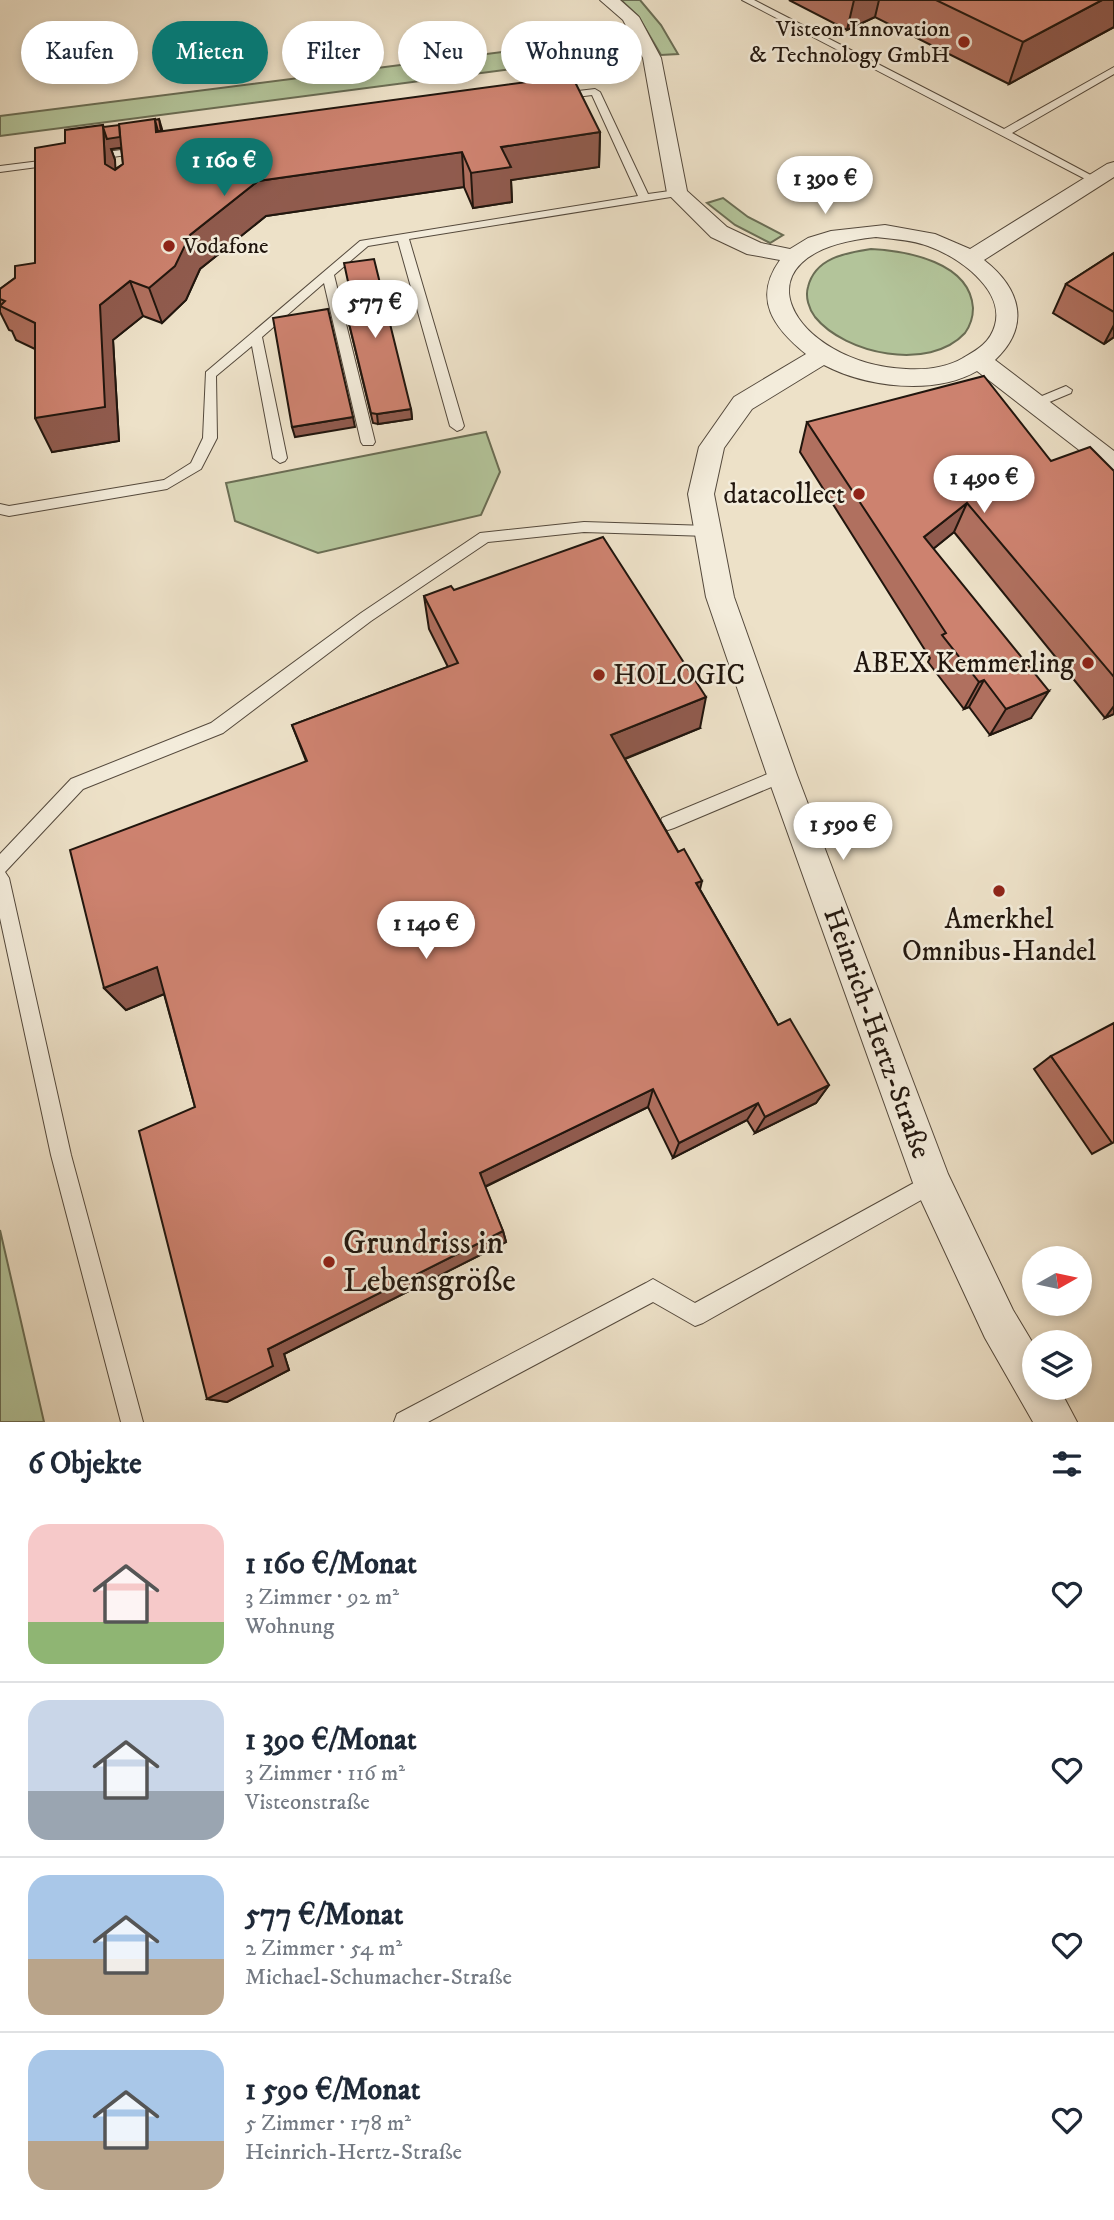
<!DOCTYPE html>
<html lang="de">
<head>
<meta charset="utf-8">
<style>
	:root { --surface:#fff; --page:#f6f6f7; --text:#1f2937; --muted:#747a83; --line:#e0e1e3; --accent:#0f766e }
	body { margin:0; font-family:"IM FELL DW Pica",serif; background:var(--page); color:var(--text); height:100vh; display:flex; flex-direction:column; font-size:26px; white-space:nowrap }
	* { box-sizing:border-box; margin:0 }
	p { font-size:23px; color:var(--muted) }
	.icon { flex:none; width:38px; height:38px; fill:none; stroke:currentColor; stroke-width:2; stroke-linecap:round; stroke-linejoin:round }
	.map { position:relative; height:1422px; overflow:hidden }
	.sheet { display:flex; flex-direction:column; background:var(--surface); flex:1 }
	.sheet>* { flex:none }
	.top-card { position:absolute; left:21px; top:21px; width:700px; height:63px; display:flex; gap:14px }
	.needle { width:46px; rotate:81deg }
	.tools { position:absolute; left:1022px; top:1246px; display:grid; gap:14px }
	.tools a { display:grid; place-items:center; width:70px; height:70px; border-radius:50%; background:var(--surface); box-shadow:0 4px 10px #0003; font-size:35px }
	.price { position:absolute; translate:-50% -60px; padding:0 16px; border-radius:24px; background:#fff; color:#222; font-size:23px; line-height:46px; filter:drop-shadow(0 2px 4px #0008) }
	.price::after { content:''; position:absolute; left:50%; top:42px; width:21px; height:16px; margin-left:-10px; background:inherit; clip-path:polygon(0 0,100% 0,50% 100%) }
	.price.active { background:var(--accent); color:#fff }
	ul { padding:0; list-style:none }
	li { display:flex; align-items:center; gap:21px; height:175px; padding:0 28px }
	li+li { border-top:2px solid var(--line) }
	li span { display:grid; place-items:center; flex:none; width:196px; height:140px; border-radius:21px; color:#555 }
	li>.icon { margin-inline-start:auto }
	span .icon { width:84px; height:84px; fill:#fffc; stroke-width:1 }
	li b { font-size:30px }
	h2 { display:flex; justify-content:space-between; align-items:center; height:84px; padding:0 28px; font-size:30px }
	.pill { padding:0 24px; border-radius:32px; background:var(--surface); box-shadow:0 4px 10px #0003; font-size:24px; line-height:63px }
	.pill.active { background:var(--accent); color:#fff }
	.map>svg:first-child { display:block }
</style>
</head>
<body>
<div class="map">
<svg width="1114" height="1422" viewBox="0 0 1114 1422">
	<rect width="100%" height="100%" fill="#ede1c8"/>
	<filter id="stains"><feTurbulence type="fractalNoise" baseFrequency=".00286" numOctaves="4"/><feColorMatrix values="0 0 0 0 .2 0 0 0 0 .09 0 0 0 0 .02 0 0 0 .5 -.17"/></filter>
	<radialGradient id="worn" r=".72"><stop offset=".6" stop-color="#630" stop-opacity="0"/><stop offset="1" stop-color="#630" stop-opacity=".3"/></radialGradient>
	<g fill="#b3c49a" stroke="#6a6d54" stroke-width="2">
		<polygon points="621,0 640,0 661,25 678,54 661,55 638,16"/>
		<polygon points="558,45 566,62 0,136 0,116"/>
		<polygon points="723,198 748,217 783,235 770,243 735,225 707,203"/>
		<path d="M 871,249 C 907,251 970,262 973,308 C 973,317 970,326 965,333 C 929,372 845,354 815,317 C 809,309 805,297 808,287 C 815,258 845,253 871,249 Z"/>
		<polygon points="486,432 500,472 481,515 318,553 235,521 226,483"/>
		<polygon points="0,1230 44,1422 0,1422"/>
	</g>
	<g fill="none" stroke-linecap="round" stroke-linejoin="round">
		<g stroke="#54493c" stroke-width="2">
			<g id="lane">
				<polygon points="742,0 754,0 1004,129 1114,67 1114,74 1012,133 1100,180 1091,182"/>
				<polygon points="595,89 600,92 648,194 677,190 683,193 677,196 409,239 464,426 462,429 457,431 450,426 398,241 368,246 334,275 375,442 373,445 363,445 361,442 324,283 262,337 287,458 285,461 280,463 273,458 252,346 216,376 217,438 201,469 167,489 9,516 0,514 0,504 9,506 164,480 191,463 203,438 206,372 360,241 638,196 592,95 561,99 556,96 561,93"/>
				<polygon points="143,147 147,148 147,152 92,160 87,157 92,154"/>
				<polygon points="56,159 61,162 60,164 0,172 0,166"/>
				<polygon points="1066,386 1072,390 1071,393 1035,408 1029,404 1030,401"/>
				<polygon points="584,522 708,526 715,531 708,536 584,532 488,542 371,621 223,733 83,789 5,872 9,878 71,1155 143,1422 121,1422 51,1155 0,918 0,854 71,779 211,723 361,613 480,533"/>
				<polygon points="782,768 788,770 790,775 788,780 674,828 668,830 662,828 660,823 662,818"/>
				<polygon points="932,1173 939,1176 942,1183 939,1190 703,1323 695,1326 653,1302 428,1422 394,1422 397,1414 646,1283 653,1279 695,1303"/>
			</g>
		</g>
		<g stroke="#54493c" stroke-width="2">
			<path id="street" d="M 600,0 L 620,0 L 639,17 L 661,58 L 687,191 L 727,227 L 761,243 L 790,249 L 808,238 L 831,231 L 885,225 L 935,234 L 970,249 L 1107,164 L 1114,162 L 1114,177 L 984,260 C 1021,289 1031,326 995,360 L 1114,451 L 1114,473 L 1105,470 L 977,371 C 934,396 866,387 824,365 L 752,409 L 724,448 L 714,494 L 734,597 L 797,775 L 948,1174 L 1013,1310 L 1034,1345 L 1034,1388 L 1059,1388 L 1077,1422 L 1033,1422 L 985,1338 L 913,1183 L 767,775 L 706,597 L 688,494 L 699,447 L 734,397 L 806,354 C 774,328 752,299 780,260 L 747,254 L 711,237 L 667,193 L 643,58 L 623,20 ZM 876,237 C 894,239 912,240 928,246 C 957,256 1005,289 995,325 C 990,343 977,350 963,358 C 946,368 925,370 906,369 C 794,364 725,252 876,237 Z"/>
		</g>
		<use href="#lane" fill="#f3ecdb" fill-rule="evenodd"/>
		<use href="#street" fill="#f3ecdb" fill-rule="evenodd"/>
	</g>
	<g fill="#b0705f" stroke="#21160e" stroke-width="2" fill-rule="evenodd">
		<polygon points="789,0 1114,0 1114,27 1009,84 875,17 847,30"/>
		<path d="M 163,131 L 600,132 L 599,167 L 511,180 L 512,202 L 473,208 L 464,187 L 266,216 L 200,269 L 186,300 L 162,323 L 143,316 L 113,340 L 119,441 L 52,452 L 35,349 L 16,340 L 12,331 L 9,330 L 0,312 L 0,289 L 35,263 L 65,143 ZM 121,148 L 123,164 L 115,169 L 115,160 L 111,149 Z"/>
		<polygon points="1114,253 1114,337 1104,344 1053,313 1066,284"/>
		<polygon points="345,307 411,409 412,419 378,424 373,423"/>
		<polygon points="807,422 1114,471 1114,714 1105,718 954,532 933,549 1031,718 990,735 969,707 964,709 928,662 930,658 800,452"/>
		<polygon points="454,590 700,728 625,759 778,1025 829,1085 816,1103 755,1133 747,1120 673,1158 648,1107 485,1187 503,1231 506,1242 284,1354 289,1370 227,1402 207,1399 195,1107 164,994 126,1010 104,988 306,761 292,725 448,667 429,629 424,596"/>
		<polygon points="1051,1056 1114,1142 1092,1154 1034,1069"/>
	</g>
	<g fill="#905b4e" stroke="#21160e" stroke-width="2">
		<polygon points="854,0 879,0 875,17 847,30"/>
		<polygon points="1102,0 1114,0 1114,27 1009,84 1023,42"/>
		<polygon points="155,119 159,132 159,119 162,129 164,142 111,149 115,160 117,199 105,164 103,125 107,139"/>
		<polygon points="600,132 599,167 511,180 512,202 473,208 471,173 501,147"/>
		<polygon points="462,152 464,187 266,216 200,269 186,300 162,323 149,288 190,235 258,181"/>
		<polygon points="130,281 143,316 113,340 119,441 52,452 35,418 100,305"/>
		<polygon points="1114,325 1114,337 1104,344"/>
		<polygon points="411,409 412,419 378,424 377,414"/>
		<polygon points="353,417 355,427 295,437 292,427"/>
		<polygon points="967,503 954,532 912,566 924,537"/>
		<polygon points="984,680 969,707 964,709 979,682"/>
		<polygon points="1049,691 1031,718 990,735 1006,709"/>
		<polygon points="706,697 700,728 609,765 611,735"/>
		<polygon points="1114,706 1114,714 1105,718"/>
		<polygon points="702,881 696,906 696,883"/>
		<polygon points="157,967 176,989 126,1010 104,988"/>
		<polygon points="829,1085 816,1103 755,1133 765,1117"/>
		<polygon points="653,1089 648,1107 484,1187 480,1173"/>
		<polygon points="758,1103 747,1120 673,1158 679,1143"/>
		<polygon points="503,1231 506,1242 284,1354 289,1370 227,1402 207,1399 268,1349"/>
	</g>
	<g fill="#cd826f" stroke="#21160e" stroke-width="2">
		<polygon points="936,0 1102,0 1023,42"/>
		<polygon points="572,76 600,132 501,147 511,167 471,173 462,152 258,181 190,235 175,266 149,288 130,281 100,305 105,407 35,418 35,323 0,306 5,301 0,299 0,289 15,278 15,266 35,263 35,148 65,143 65,130 103,125 105,164 115,170 123,164 119,124 155,119 156,132"/>
		<polygon points="159,119 161,131 158,131 155,120"/>
		<polygon points="119,125 120,137 107,139 103,127"/>
		<polygon points="1114,253 1114,312 1066,284"/>
		<polygon points="374,259 411,409 377,414 371,413 345,307 353,305 344,263"/>
		<polygon points="328,309 353,417 292,427 273,318"/>
		<polygon points="984,376 1051,461 1090,447 1114,471 1114,677 967,503 924,537 1049,691 1006,709 984,680 979,682 942,635 946,633 807,422"/>
		<polygon points="603,537 706,697 611,735 678,852 684,849 702,881 696,883 778,1025 790,1019 829,1085 765,1117 758,1103 679,1143 653,1089 480,1173 503,1231 268,1349 273,1366 207,1399 139,1131 195,1107 157,967 104,988 70,850 307,761 292,725 458,663 424,596 451,586 454,590"/>
		<polygon points="1114,1023 1114,1142 1112,1143 1051,1056"/>
	</g>
	<g fill="#8f2418" stroke="#f3ecdb" stroke-width="2.5">
		<circle cx="964" cy="42" r="7"/>
		<circle cx="169" cy="246" r="7"/>
		<circle cx="859" cy="494" r="7"/>
		<circle cx="1088" cy="663" r="7"/>
		<circle cx="599" cy="675" r="7"/>
		<circle cx="999" cy="891" r="7"/>
		<circle cx="329" cy="1262" r="7"/>
	</g>
	<g text-anchor="middle" dominant-baseline="central" stroke-width="5" stroke-linejoin="round" paint-order="stroke">
		<g font-size="23" fill="#21160e" stroke="#f3ecdb" text-anchor="end">
			<text x="950" y="29">Visteon Innovation<tspan x="950" dy="26">&amp; Technology GmbH</tspan></text>
			<text x="183" y="246" text-anchor="start">Vodafone</text>
		</g>
		<g font-size="28" fill="#21160e" stroke="#f3ecdb" text-anchor="end">
			<text x="845" y="494">datacollect</text>
			<text x="1074" y="663">ABEX Kemmerling</text>
			<text x="613" y="675" text-anchor="start">HOLOGIC</text>
			<text x="999" y="919" text-anchor="middle">Amerkhel<tspan x="999" dy="32">Omnibus-Handel</tspan></text>
		</g>
		<g font-size="28" fill="#21160e" stroke="#f3ecdb">
			<text transform="translate(877 1033) rotate(70)">Heinrich-Hertz-Straße</text>
		</g>
		<g font-size="33" fill="#21160e" stroke="#f3ecdb" text-anchor="start">
			<text x="343" y="1243">Grundriss in<tspan x="343" dy="38">Lebensgröße</tspan></text>
		</g>
	</g>
	<rect width="100%" height="100%" filter="url(#stains)"/>
	<rect width="100%" height="100%" fill="url(#worn)"/>
</svg>
<div class="tools">
<a><svg class="needle" viewBox="-14 -14 28 28"><path d="M0-13l5 13h-10z" fill="#e53935"/><path d="M0 13l5-13h-10z" fill="#747a83"/></svg></a>
<a><svg class="icon" aria-label="layers" viewBox="0 0 24 24"><path d="M12 4l9 5-9 5-9-5zM3 14l9 5 9-5"/></svg></a>
</div>
<b class="price active" style="left:224px;top:198px">1 160 €</b>
<b class="price" style="left:825px;top:216px">1 390 €</b>
<b class="price" style="left:375px;top:340px">577 €</b>
<b class="price" style="left:984px;top:515px">1 490 €</b>
<b class="price" style="left:843px;top:862px">1 590 €</b>
<b class="price" style="left:426px;top:961px">1 140 €</b>
<div class="top-card">
<a class="pill">Kaufen</a>
<a class="pill active">Mieten</a>
<a class="pill">Filter</a>
<a class="pill">Neu</a>
<a class="pill">Wohnung</a>
</div>
</div>
<section class="sheet">
<h2>6 Objekte<svg class="icon" aria-label="filters" viewBox="0 0 24 24"><path d="M4 7h16M4 17h16"/><circle cx="9" cy="7" r="2"/><circle cx="15" cy="17" r="2"/></svg></h2>
<ul>
<li><span style="background:linear-gradient(#f6c9c9 70%,#8fb573 0)"><svg class="icon" aria-label="home" viewBox="0 0 24 24"><path d="M3 11l9-7 9 7M6 9v11h12V9"/></svg></span><div><b>1 160 €/Monat</b><p>3 Zimmer · 92 m²</p><p>Wohnung</p></div><svg class="icon" aria-label="heart" viewBox="0 0 24 24"><path d="M12 20l-8-8c-3-5 5-10 8-4 3-6 11-1 8 4z"/></svg></li>
<li><span style="background:linear-gradient(#c9d6e8 65%,#9aa5b1 0)"><svg class="icon" aria-label="home" viewBox="0 0 24 24"><path d="M3 11l9-7 9 7M6 9v11h12V9"/></svg></span><div><b>1 390 €/Monat</b><p>3 Zimmer · 116 m²</p><p>Visteonstraße</p></div><svg class="icon" aria-label="heart" viewBox="0 0 24 24"><path d="M12 20l-8-8c-3-5 5-10 8-4 3-6 11-1 8 4z"/></svg></li>
<li><span style="background:linear-gradient(#a9c7e8 60%,#b9a48a 0)"><svg class="icon" aria-label="home" viewBox="0 0 24 24"><path d="M3 11l9-7 9 7M6 9v11h12V9"/></svg></span><div><b>577 €/Monat</b><p>2 Zimmer · 54 m²</p><p>Michael-Schumacher-Straße</p></div><svg class="icon" aria-label="heart" viewBox="0 0 24 24"><path d="M12 20l-8-8c-3-5 5-10 8-4 3-6 11-1 8 4z"/></svg></li>
<li><span style="background:linear-gradient(#a9c7e8 65%,#b9a48a 0)"><svg class="icon" aria-label="home" viewBox="0 0 24 24"><path d="M3 11l9-7 9 7M6 9v11h12V9"/></svg></span><div><b>1 590 €/Monat</b><p>5 Zimmer · 178 m²</p><p>Heinrich-Hertz-Straße</p></div><svg class="icon" aria-label="heart" viewBox="0 0 24 24"><path d="M12 20l-8-8c-3-5 5-10 8-4 3-6 11-1 8 4z"/></svg></li>
</ul>
</section>
</body>
</html>
